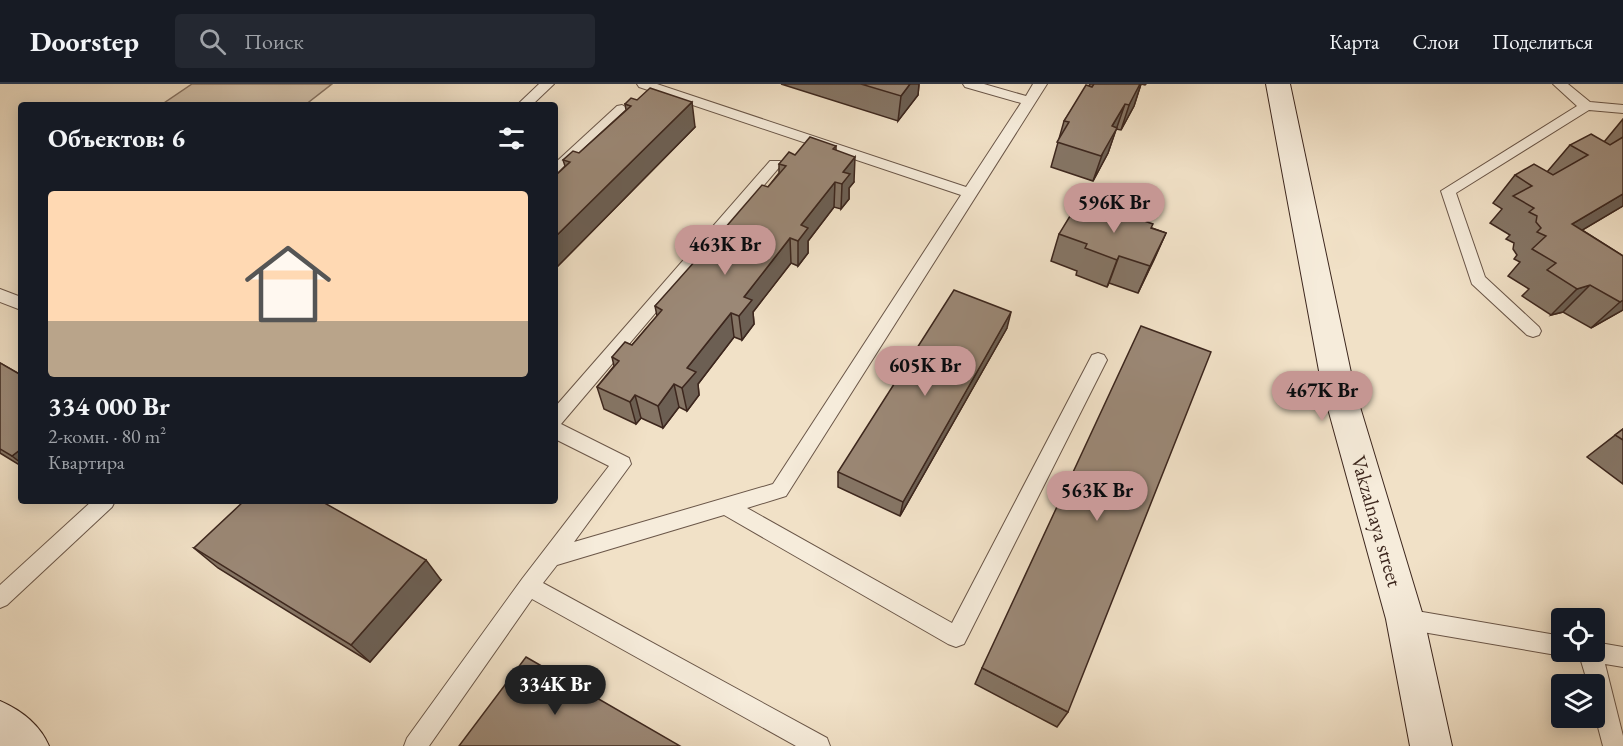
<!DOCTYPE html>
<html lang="ru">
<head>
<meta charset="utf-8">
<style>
	:root { --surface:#171b24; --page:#242831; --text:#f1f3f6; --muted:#9ea1a6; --line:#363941; --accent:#c59692 }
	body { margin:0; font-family:"EB Garamond",serif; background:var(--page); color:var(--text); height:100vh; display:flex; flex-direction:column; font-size:22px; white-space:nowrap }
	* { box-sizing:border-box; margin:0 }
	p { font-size:20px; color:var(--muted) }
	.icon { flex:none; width:33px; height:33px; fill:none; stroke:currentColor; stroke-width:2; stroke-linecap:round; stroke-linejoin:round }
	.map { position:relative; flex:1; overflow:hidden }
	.panel { position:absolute; left:18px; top:18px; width:540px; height:402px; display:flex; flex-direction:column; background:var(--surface); border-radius:6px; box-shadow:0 3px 15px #0003 }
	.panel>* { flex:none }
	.buttons { position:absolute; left:1551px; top:524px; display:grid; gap:12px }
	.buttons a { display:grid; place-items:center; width:54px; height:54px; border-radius:6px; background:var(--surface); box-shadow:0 3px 15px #0003; font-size:30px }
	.price { position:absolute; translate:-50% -51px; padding:0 14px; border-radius:21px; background:var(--accent); color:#111; font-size:20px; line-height:39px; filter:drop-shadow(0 2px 3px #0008) }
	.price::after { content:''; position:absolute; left:50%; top:36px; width:18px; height:14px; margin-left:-9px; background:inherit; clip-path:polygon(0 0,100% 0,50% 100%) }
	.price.selected { background:#222; color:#fff }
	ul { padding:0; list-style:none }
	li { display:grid; align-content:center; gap:12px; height:318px; padding:0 30px }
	li span { display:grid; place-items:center; height:186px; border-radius:6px; color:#555 }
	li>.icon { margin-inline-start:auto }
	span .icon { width:108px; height:108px; fill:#fffc; stroke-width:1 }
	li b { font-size:26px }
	h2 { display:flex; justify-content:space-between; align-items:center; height:72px; padding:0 30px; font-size:26px }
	header { display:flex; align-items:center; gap:36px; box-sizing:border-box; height:84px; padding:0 30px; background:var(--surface); border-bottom:2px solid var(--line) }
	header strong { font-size:28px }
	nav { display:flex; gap:33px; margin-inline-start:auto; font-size:21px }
	.search { width:420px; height:54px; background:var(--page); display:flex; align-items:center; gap:15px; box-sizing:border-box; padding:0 21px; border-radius:6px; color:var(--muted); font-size:22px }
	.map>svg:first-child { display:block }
</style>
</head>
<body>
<header>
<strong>Doorstep</strong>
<div class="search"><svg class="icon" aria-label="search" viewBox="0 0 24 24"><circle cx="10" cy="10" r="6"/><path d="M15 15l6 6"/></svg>Поиск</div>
<nav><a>Карта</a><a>Слои</a><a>Поделиться</a></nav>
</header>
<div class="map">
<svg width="1623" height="662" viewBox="0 0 1623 662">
	<rect width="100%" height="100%" fill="#f1e1c7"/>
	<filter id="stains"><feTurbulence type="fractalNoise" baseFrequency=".00333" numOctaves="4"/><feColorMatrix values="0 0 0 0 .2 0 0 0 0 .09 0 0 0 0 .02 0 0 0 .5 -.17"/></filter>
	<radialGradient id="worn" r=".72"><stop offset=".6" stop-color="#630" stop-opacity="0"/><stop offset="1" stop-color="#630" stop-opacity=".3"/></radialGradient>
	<polygon fill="#d2c1aa" stroke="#887464" stroke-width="1.5" points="192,0 332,0 305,21 161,21"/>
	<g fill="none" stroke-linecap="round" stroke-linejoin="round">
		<g stroke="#6a5648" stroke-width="2">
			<g id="lane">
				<polygon points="539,0 554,0 532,21 517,21"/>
				<polygon points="637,0 657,0 966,103 1021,19 965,3 963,0 984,0 1026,12 1033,0 1047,0 786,412 747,424 952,539 1092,271 1098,269 1104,271 1107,276 964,560 956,563 948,560 724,431 557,481 543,499 827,654 830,662 796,662 532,515 429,662 404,662 407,654 522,495 609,382 555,355 555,323 770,77 780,77 782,80 561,340 629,374 631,380 574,458 773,400 961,111 639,3"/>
				<polygon points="1553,0 1568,0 1590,18 1623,21 1623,29 1589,26 1456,109 1485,193 1539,243 1541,247 1539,251 1533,253 1527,251 1472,200 1441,107 1577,22"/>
				<polygon points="622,21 629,25 627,28 560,90 555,92 555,79 617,22"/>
				<polygon points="0,205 21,213 21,226 0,218"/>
				<polygon points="92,417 115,417 112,423 7,521 0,524 0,501"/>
				<polygon points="1405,525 1562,552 1562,567 1571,567 1562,572 1405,545 1398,542 1394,535 1398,528"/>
				<polygon points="1594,558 1623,563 1623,583 1605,580 1623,652 1623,662 1603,662 1594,628 1594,600 1588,600 1578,567 1594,567"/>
			</g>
		</g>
		<g stroke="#3d271e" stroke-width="2">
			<g id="secondary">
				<polygon points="1266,0 1290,0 1354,303 1424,535 1452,662 1410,662 1386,535 1322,303"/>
				<path d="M 0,617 C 21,626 40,641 49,662 L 0,662 Z"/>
			</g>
		</g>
		<use href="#lane" fill="#f6ecdb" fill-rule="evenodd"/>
		<use href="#secondary" fill="#f6ecdb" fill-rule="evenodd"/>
	</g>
	<g fill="#857565" stroke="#3d271e" stroke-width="1.5">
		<polygon points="781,0 919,0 918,11 898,37"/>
		<polygon points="1090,0 1146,0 1145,1 1141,0 1134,22 1121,46 1116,45 1108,69 1093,97 1051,83 1064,37"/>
		<polygon points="625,20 695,43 555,185 555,92 565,82 563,76 579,69 626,26"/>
		<polygon points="1623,35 1623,122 1582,146 1623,172 1623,226 1591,244 1563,228 1551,231 1522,212 1529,205 1508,192 1520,178 1514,175 1517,171 1513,165 1514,159 1506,155 1510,151 1490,139 1502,125 1493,119 1515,91 1547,88 1570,61 1604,58"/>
		<polygon points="836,62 836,66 854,98 849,104 849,115 841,125 834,123 808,157 808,169 798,182 791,179 753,228 754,240 742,256 734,253 698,300 699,311 687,327 679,323 663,344 641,334 636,340 604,325 597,303 614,282 612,273 632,261 657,232 655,222 711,169 720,159 719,151 768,103 779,89 779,80 795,71"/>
		<polygon points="1152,144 1166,149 1138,209 1109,199 1107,203 1076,191 1077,187 1051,177 1059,150"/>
		<polygon points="1007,244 900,432 838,403 838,388"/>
		<polygon points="0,279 21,291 21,382 0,369"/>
		<polygon points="1623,345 1623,400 1587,373"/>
		<polygon points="194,464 441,496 370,578 218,484"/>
		<polygon points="982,584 1068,628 1057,643 975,600"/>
	</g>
	<g fill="#6c5f53" stroke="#3d271e" stroke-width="1.5">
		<polygon points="910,0 919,0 918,11 898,37 901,12"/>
		<polygon points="1136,0 1141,0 1134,22 1121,46"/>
		<polygon points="692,18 695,43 555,185 555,153"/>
		<polygon points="1125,20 1108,69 1093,97 1112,42"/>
		<polygon points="855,73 854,98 849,104 849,115 841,125 842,100 843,88"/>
		<polygon points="835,98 834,123 808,157 808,169 798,182 798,157 801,141"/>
		<polygon points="1623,110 1623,122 1547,167 1572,140"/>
		<polygon points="1166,149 1154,176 1138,209 1150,182"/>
		<polygon points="790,154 791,179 753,228 754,240 742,256 739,232 744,213"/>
		<polygon points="1119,172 1109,199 1107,203 1117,176"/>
		<polygon points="1590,201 1563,228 1551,231 1577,205"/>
		<polygon points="1623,216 1623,226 1591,244 1620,218"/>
		<polygon points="1011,228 1007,244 900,432 903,418"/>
		<polygon points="731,229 734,253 698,300 699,311 687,327 682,304 687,284"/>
		<polygon points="674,300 679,323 663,344 658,322"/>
		<polygon points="635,311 641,334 636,340 630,318"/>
		<polygon points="21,365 21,379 12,372"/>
		<polygon points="426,476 441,496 370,578 351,561"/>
	</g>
	<g fill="#9b8876" stroke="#3d271e" stroke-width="1.5">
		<polygon points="861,0 910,0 901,12"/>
		<polygon points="1094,0 1140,0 1129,21 1125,20 1112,42 1117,44 1101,72 1057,58 1069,38 1064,37 1086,1 1092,3"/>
		<polygon points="650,4 692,18 555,153 555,92 570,78 563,76 573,67 579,69 631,22 625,20 631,14 637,16"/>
		<polygon points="1591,50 1610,61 1623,53 1623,110 1572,140 1623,172 1623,216 1620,218 1590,201 1577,205 1547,186 1556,179 1532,165 1546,152 1537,148 1541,144 1536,138 1537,132 1529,128 1534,124 1513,112 1532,102 1515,91 1534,80 1553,91 1588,71 1570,61"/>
		<polygon points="810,53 836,62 833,65 855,73 843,88 850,90 842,100 835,98 801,141 808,144 798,157 790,154 744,213 752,216 739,232 731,229 687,284 696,288 682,304 674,300 658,322 635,311 630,318 597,303 619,277 612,273 625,258 632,261 662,226 655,222 704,167 711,169 725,153 719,151 762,101 768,103 786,82 779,80 789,68 795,71"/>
		<polygon points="1078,119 1092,123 1094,120 1153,140 1151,144 1166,149 1150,182 1119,172 1117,176 1085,164 1087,160 1059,150"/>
		<polygon points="954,206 1011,228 903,418 838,388"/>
		<polygon points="1141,242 1211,268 1068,628 982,584"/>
		<polygon points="0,279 21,291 21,365 12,372 0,365"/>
		<polygon points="1623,345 1623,356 1615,351"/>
		<polygon points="244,417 321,417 426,476 351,561 194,464"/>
		<polygon points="526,573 680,662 459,662"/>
	</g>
	<g text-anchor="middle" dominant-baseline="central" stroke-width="5" stroke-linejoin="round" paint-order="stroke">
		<g font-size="21" fill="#3d271e" stroke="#f6ecdb">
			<text transform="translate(1377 437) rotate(74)">Vakzalnaya street</text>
		</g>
	</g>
	<rect width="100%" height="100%" filter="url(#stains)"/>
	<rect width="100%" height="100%" fill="url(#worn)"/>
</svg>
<div class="buttons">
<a><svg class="icon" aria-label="locate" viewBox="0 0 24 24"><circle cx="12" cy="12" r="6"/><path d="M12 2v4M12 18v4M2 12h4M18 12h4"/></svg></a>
<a><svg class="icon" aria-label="layers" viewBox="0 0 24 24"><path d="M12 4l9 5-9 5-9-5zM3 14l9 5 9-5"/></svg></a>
</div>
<b class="price" style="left:1114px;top:150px">596K Br</b>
<b class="price" style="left:725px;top:192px">463K Br</b>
<b class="price" style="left:925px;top:313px">605K Br</b>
<b class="price" style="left:1322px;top:338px">467K Br</b>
<b class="price" style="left:1097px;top:438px">563K Br</b>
<b class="price selected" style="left:555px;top:632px">334K Br</b>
<section class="panel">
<h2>Объектов: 6<svg class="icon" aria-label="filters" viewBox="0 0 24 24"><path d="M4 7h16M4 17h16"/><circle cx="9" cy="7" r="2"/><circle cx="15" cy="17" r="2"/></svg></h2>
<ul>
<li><span style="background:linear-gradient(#ffd9b3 70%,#b9a48a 0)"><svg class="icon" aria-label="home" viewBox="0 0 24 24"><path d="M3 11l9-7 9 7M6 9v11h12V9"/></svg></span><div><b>334 000 Br</b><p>2-комн. · 80 m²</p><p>Квартира</p></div></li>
</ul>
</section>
</div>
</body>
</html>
